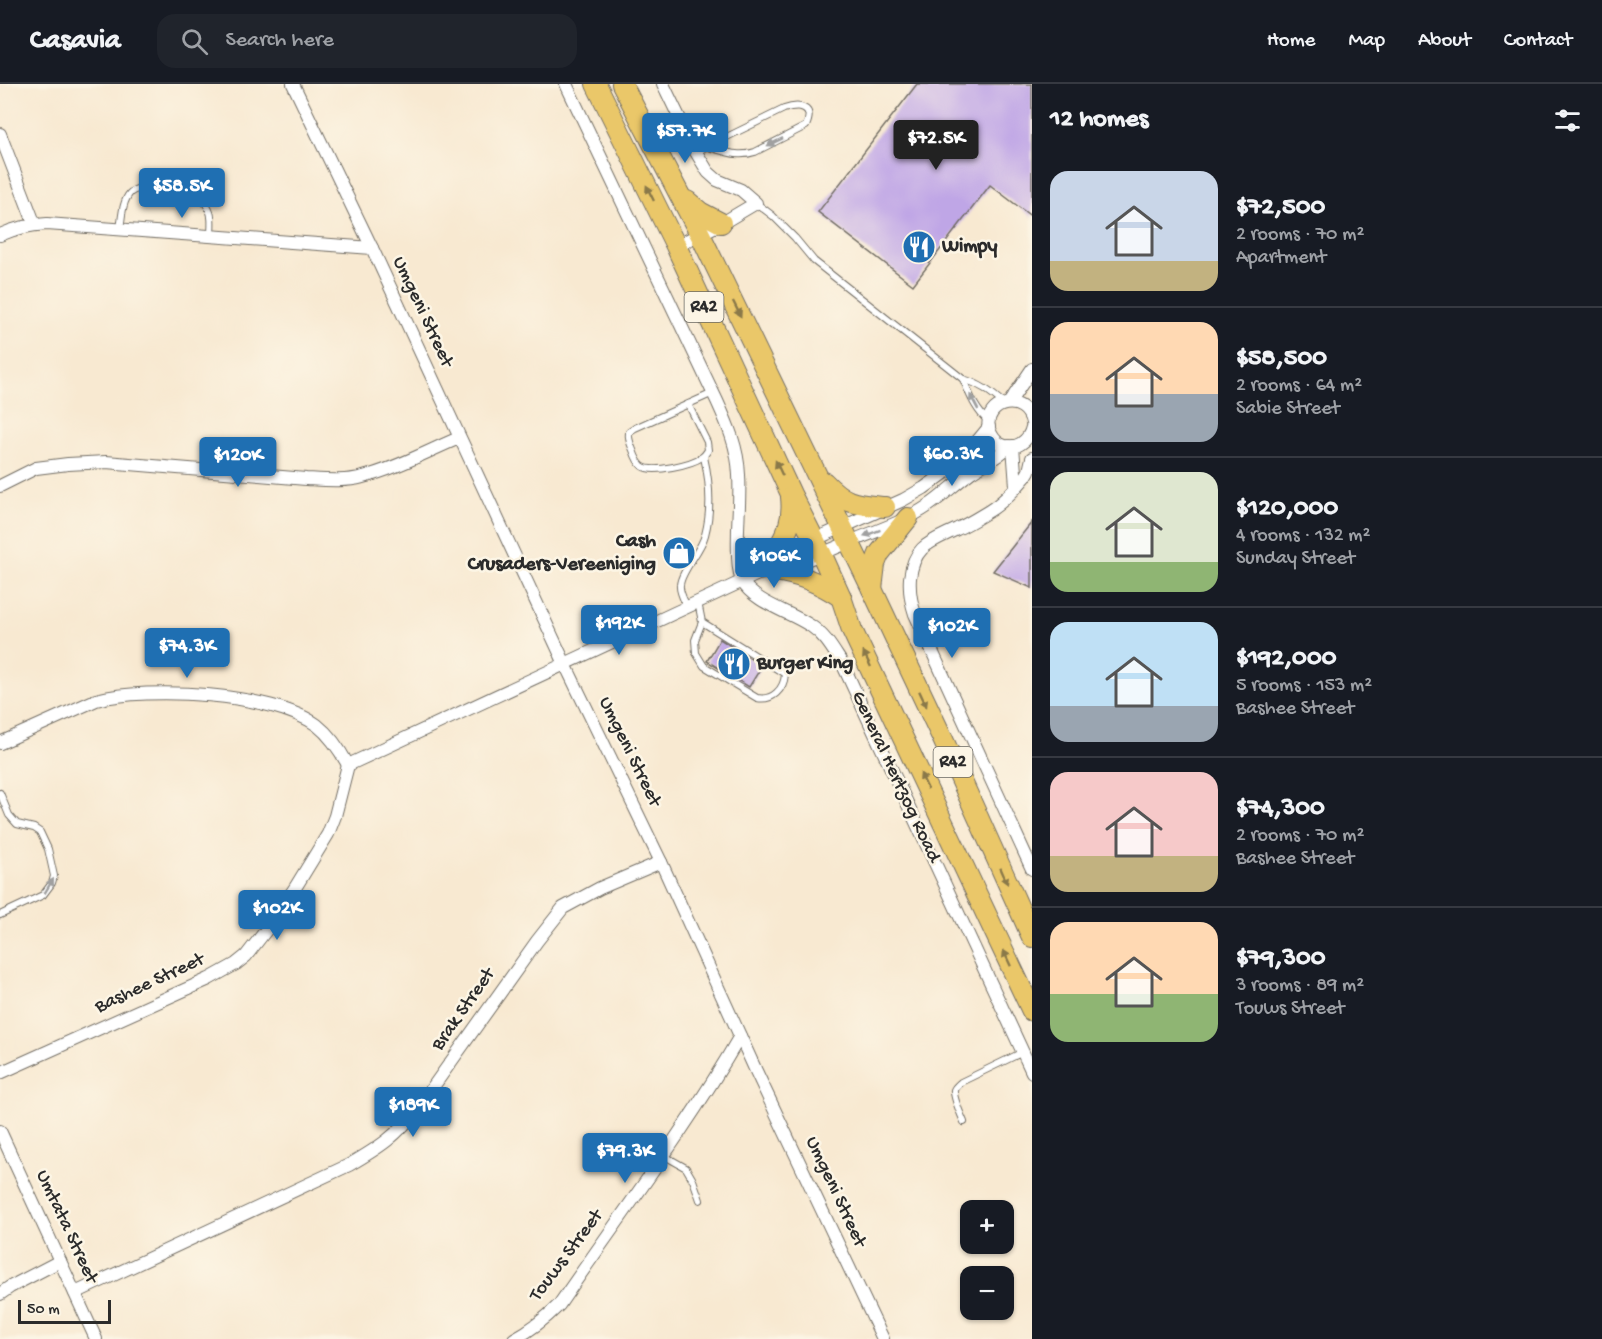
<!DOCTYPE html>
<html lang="en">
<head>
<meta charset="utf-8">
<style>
	:root { --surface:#171b24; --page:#20242c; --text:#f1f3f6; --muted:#9ea1a6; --line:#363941; --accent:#1f6fb2 }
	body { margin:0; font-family:"Gochi Hand",sans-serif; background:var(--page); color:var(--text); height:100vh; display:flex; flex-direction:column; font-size:22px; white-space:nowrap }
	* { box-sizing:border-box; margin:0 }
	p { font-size:20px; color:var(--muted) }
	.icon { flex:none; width:33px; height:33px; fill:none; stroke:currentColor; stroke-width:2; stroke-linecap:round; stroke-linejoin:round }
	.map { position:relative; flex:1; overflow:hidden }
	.details { display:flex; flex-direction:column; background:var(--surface); width:570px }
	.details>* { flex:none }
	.buttons { position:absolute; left:960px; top:1116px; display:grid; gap:12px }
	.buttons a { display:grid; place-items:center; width:54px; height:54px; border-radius:12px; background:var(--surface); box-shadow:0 2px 4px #0004; font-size:30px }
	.scale { position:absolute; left:18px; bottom:15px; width:93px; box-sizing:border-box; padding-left:6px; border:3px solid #2b2b2b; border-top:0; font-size:16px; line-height:21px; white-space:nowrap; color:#2b2b2b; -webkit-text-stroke:4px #fcf5e5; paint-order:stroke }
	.price { position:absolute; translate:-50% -51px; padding:0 14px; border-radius:6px; background:var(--accent); color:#fff; font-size:20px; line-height:39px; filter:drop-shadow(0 2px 3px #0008) }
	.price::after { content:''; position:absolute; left:50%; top:36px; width:18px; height:14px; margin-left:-9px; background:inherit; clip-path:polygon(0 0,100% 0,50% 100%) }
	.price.on { background:#222; color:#fff }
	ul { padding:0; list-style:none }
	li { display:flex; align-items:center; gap:18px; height:150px; padding:0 18px }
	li+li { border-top:2px solid var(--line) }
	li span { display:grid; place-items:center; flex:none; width:168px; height:120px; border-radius:18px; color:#555 }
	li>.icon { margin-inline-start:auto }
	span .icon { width:72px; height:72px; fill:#fffc; stroke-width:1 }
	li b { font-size:26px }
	h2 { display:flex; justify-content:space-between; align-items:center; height:72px; padding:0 18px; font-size:26px }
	header { display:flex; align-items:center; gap:36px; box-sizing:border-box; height:84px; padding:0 30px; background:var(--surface); border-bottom:2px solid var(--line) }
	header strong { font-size:28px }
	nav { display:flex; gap:33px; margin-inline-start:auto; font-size:21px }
	.search { width:420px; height:54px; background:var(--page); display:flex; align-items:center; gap:15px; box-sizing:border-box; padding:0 21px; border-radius:18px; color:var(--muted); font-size:22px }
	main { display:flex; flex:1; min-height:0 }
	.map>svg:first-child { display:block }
</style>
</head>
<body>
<header>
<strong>Casavia</strong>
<div class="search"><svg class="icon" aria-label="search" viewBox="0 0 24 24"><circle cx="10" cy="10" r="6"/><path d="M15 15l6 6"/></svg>Search here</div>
<nav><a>Home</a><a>Map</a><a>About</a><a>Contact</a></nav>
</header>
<main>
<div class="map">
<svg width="1032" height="1255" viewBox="0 0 1032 1255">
	<rect width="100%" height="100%" fill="#fcf5e5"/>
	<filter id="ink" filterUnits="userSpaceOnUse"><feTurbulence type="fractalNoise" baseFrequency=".0167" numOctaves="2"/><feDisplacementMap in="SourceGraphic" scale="12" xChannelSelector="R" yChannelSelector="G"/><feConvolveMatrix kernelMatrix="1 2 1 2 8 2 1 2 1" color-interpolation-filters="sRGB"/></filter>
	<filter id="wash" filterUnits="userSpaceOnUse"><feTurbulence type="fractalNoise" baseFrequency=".008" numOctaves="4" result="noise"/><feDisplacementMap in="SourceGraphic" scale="24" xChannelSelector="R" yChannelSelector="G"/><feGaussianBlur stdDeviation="1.35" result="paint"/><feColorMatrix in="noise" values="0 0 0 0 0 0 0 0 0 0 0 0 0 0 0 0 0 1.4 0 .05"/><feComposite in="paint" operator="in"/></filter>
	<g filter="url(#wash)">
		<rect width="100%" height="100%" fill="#f8e9d1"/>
		<g id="blocks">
			<g fill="#bfa6e6">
				<polygon points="917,0 1032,0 1032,133 990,101 913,201 818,128"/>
				<polygon points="1032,438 1032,504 993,487"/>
				<polygon points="720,555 762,582 749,603 707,577"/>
			</g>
		</g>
	</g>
	<g filter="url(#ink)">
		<use href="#blocks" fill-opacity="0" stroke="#736e65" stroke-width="1.5"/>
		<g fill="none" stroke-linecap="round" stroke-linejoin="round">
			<g stroke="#736e65" stroke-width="8">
				<g id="lane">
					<path d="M 696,68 L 784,25 C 799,20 815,22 806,42 L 755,68 C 737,74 725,67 708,63"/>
					<path d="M 756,119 L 773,132 L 795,154 L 814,177 L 963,295 C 980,300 991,308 1004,320"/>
					<path d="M 120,145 C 122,134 122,118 130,109 C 136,103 149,103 157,102 C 177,101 195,101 206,120 C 208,124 211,128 211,133 C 212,139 211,146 211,152"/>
					<path d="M 963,295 C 970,311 975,326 989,338"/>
					<path d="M 688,320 L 707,358 L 708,366 C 706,369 705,371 702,373 C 692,380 652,390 642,382 C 637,378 635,372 633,366 C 630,359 628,354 629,348 L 635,344 L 713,309"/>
					<path d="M 698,518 L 702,538 L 695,556 L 696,569 L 704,582 L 757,614 C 772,617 784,606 785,590 L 702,538"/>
					<path d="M 687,523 C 684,516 679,508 680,501 C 681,487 701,467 705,451 C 712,425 710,399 704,373"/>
					<polyline points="0,709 9,731 17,740 34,744 40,748 48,765 54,792 52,799 43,811 0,831"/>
					<path d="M 964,1038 C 961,1031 953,1013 954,1006 C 955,1003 959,1000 961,998 L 1023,968"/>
					<polyline points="663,1071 686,1084 693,1096 700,1116"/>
				</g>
			</g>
			<g stroke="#736e65" stroke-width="14">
				<g id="street">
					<polyline points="293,0 372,164 565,580 661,778 756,987 883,1255"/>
					<path d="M 566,0 L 717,317 C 728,341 738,364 739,391 C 741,422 735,453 739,484 C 740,488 740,493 742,497 C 754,519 791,528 811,542 C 826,552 833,566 843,581 L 1032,988"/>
					<polyline points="663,0 696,68 708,88 717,96 741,106 756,119 724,138 676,162"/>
					<polyline points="0,50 35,141"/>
					<path d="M 0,151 C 15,144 30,141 47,140 L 372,164"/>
					<polyline points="1009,319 1032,285"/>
					<path d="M 1032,339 C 1026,308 983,317 989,345 C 991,351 995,357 1000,360 C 1015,368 1029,357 1032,343"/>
					<polyline points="1013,362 1016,402"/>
					<path d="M 1032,374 L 1029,387 L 1026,392 C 1017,403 1002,419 989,427 C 979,433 968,440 957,445 C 931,458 914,461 910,494 C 909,507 911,518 915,530 L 1032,785"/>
					<path d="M 0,402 L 36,384 L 68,380 L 106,378 L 306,395 C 324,396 345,398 363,393 C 395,385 428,367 459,354"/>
					<polyline points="773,474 903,416 924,404 960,378 989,343"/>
					<path d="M 0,659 L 96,616 C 149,602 272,609 317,641 C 331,652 340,666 348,681"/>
					<path d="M 0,989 L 209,895 L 236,880 L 246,872 L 267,845 L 295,804 L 328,750 L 335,732 L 348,681 L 758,490 C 793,484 824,468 857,455 C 881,445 906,437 928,422 C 943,412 956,399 971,388 C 985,379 996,375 1009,362"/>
					<polyline points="0,1047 96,1255"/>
					<path d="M 75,1209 L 349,1081 C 380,1063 397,1052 418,1024 L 537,857 L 563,824 L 600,804 L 661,778"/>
					<polyline points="0,1210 10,1203 60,1177"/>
					<path d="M 514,1255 C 531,1246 545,1235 559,1221 C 620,1132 686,1046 740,952"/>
				</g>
			</g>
			<g stroke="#736e65" stroke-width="22">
				<g id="primary">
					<polyline points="596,0 676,162 791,410 822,471 841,513 852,546 1032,927"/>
					<polyline points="622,0 700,150 872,505 941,651 1032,853"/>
					<polyline points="687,117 700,128 721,139"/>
					<path d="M 824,398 C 846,421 855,420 885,423"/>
					<path d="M 772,475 C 785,452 794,440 791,413"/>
					<path d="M 775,487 C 800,490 820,499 841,513"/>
					<polyline points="872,505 875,480 879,470 908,434"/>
				</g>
			</g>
			<use href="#lane" stroke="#fff" stroke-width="6"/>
			<use href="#street" stroke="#fff" stroke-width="12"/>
			<use href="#primary" stroke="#eac769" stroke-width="20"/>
		</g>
		<defs><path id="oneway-solid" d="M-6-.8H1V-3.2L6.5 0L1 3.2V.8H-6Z" transform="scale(1.5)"/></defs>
		<g fill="#a0a0a0">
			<use href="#oneway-solid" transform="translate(775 58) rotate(154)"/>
			<use href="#oneway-solid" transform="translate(974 318) rotate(-118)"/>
			<use href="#oneway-solid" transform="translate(872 449) rotate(160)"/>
			<use href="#oneway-solid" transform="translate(49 802) rotate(-59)"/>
		</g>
		<g fill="#8a794a">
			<use href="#oneway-solid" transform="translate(650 109) rotate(-116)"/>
			<use href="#oneway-solid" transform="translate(737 225) rotate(63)"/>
			<use href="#oneway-solid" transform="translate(779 384) rotate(-115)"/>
			<use href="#oneway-solid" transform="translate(867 575) rotate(-116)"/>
			<use href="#oneway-solid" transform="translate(923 615) rotate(65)"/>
			<use href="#oneway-solid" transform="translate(924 697) rotate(-115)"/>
			<use href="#oneway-solid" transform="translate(1004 792) rotate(66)"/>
			<use href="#oneway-solid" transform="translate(1007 874) rotate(-115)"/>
		</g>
	</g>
	<defs>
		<g id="restaurant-disc" transform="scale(1.725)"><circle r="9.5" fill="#1f6fb2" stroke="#fcf5e5"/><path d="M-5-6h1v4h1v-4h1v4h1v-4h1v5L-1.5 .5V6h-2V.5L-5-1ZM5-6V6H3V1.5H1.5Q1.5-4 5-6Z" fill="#fff"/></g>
		<g id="shop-disc" transform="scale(1.725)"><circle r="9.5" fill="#1f6fb2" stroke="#fcf5e5"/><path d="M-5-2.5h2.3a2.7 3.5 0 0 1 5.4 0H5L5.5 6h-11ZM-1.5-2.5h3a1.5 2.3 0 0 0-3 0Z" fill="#fff"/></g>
	</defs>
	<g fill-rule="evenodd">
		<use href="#restaurant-disc" x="919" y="163"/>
		<use href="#shop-disc" x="679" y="469"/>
		<use href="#restaurant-disc" x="734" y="580"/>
	</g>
	<g text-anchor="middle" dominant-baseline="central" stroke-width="5" stroke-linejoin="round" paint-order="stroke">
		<g fill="#fcf5e5" stroke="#6a6863" stroke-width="1.5">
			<rect x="684.5" y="208" width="39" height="30" rx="4.5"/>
			<rect x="933.5" y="663" width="39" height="30" rx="4.5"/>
		</g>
		<g font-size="18" font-weight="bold" fill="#2b2b2b">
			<text x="704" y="223">R42</text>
			<text x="953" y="678">R42</text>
		</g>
		<g font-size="20" font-weight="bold" fill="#2b2b2b" stroke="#fcf5e5" text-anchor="start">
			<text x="942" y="163">Wimpy</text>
			<text x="656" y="458" text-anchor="end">Cash<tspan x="656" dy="23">Crusaders-Vereeniging</tspan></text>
			<text x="757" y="580">Burger King</text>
		</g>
		<g font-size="20" fill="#2b2b2b" stroke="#fcf5e5">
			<text transform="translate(422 228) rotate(65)">Umgeni Street</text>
			<text transform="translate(629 668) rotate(64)">Umgeni Street</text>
			<text transform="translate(895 693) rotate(65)">General Hertzog Road</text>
			<text transform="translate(150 900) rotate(-25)">Bashee Street</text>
			<text transform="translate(464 926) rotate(-55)">Brak Street</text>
			<text transform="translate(835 1108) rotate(65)">Umgeni Street</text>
			<text transform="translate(66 1143) rotate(65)">Umtata Street</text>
			<text transform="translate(567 1172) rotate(-53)">Touws Street</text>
		</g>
	</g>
</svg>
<div class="buttons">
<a>+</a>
<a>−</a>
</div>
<div class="scale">50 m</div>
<b class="price" style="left:685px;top:80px">$57.7K</b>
<b class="price on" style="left:936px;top:87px">$72.5K</b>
<b class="price" style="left:182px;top:135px">$58.5K</b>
<b class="price" style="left:952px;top:403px">$60.3K</b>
<b class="price" style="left:238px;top:404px">$120K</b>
<b class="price" style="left:774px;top:505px">$106K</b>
<b class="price" style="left:619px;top:572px">$192K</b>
<b class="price" style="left:952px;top:575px">$102K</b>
<b class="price" style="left:187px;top:595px">$74.3K</b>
<b class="price" style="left:277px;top:857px">$102K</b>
<b class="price" style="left:413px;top:1054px">$189K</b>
<b class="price" style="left:625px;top:1100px">$79.3K</b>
</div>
<section class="details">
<h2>12 homes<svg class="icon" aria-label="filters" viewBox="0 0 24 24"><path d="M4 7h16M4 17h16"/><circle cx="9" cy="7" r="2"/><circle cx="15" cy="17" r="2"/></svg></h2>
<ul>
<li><span style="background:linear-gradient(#c9d6e8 75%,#c2b280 0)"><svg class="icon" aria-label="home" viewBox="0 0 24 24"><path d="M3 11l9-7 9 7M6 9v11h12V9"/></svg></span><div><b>$72,500</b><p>2 rooms · 70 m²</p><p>Apartment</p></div></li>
<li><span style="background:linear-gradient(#ffd9b3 60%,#9aa5b1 0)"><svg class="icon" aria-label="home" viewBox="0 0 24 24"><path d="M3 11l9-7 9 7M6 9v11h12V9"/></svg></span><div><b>$58,500</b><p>2 rooms · 64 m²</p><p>Sabie Street</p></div></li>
<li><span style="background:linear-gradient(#dfe7d0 75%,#8fb573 0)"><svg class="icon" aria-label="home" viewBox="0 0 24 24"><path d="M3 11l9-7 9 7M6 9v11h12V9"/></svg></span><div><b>$120,000</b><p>4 rooms · 132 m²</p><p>Sunday Street</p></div></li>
<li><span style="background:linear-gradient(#bfe0f5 70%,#9aa5b1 0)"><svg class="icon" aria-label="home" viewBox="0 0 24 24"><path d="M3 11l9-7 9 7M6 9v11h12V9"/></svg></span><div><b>$192,000</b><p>5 rooms · 153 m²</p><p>Bashee Street</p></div></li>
<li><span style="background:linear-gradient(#f6c9c9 70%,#c2b280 0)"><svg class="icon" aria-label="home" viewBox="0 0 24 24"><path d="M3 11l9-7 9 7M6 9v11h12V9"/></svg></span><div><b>$74,300</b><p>2 rooms · 70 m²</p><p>Bashee Street</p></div></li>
<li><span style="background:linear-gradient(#ffd9b3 60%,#8fb573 0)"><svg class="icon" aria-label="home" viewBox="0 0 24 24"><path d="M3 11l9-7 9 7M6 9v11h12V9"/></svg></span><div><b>$79,300</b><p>3 rooms · 89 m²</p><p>Touws Street</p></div></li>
</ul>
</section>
</main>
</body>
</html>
